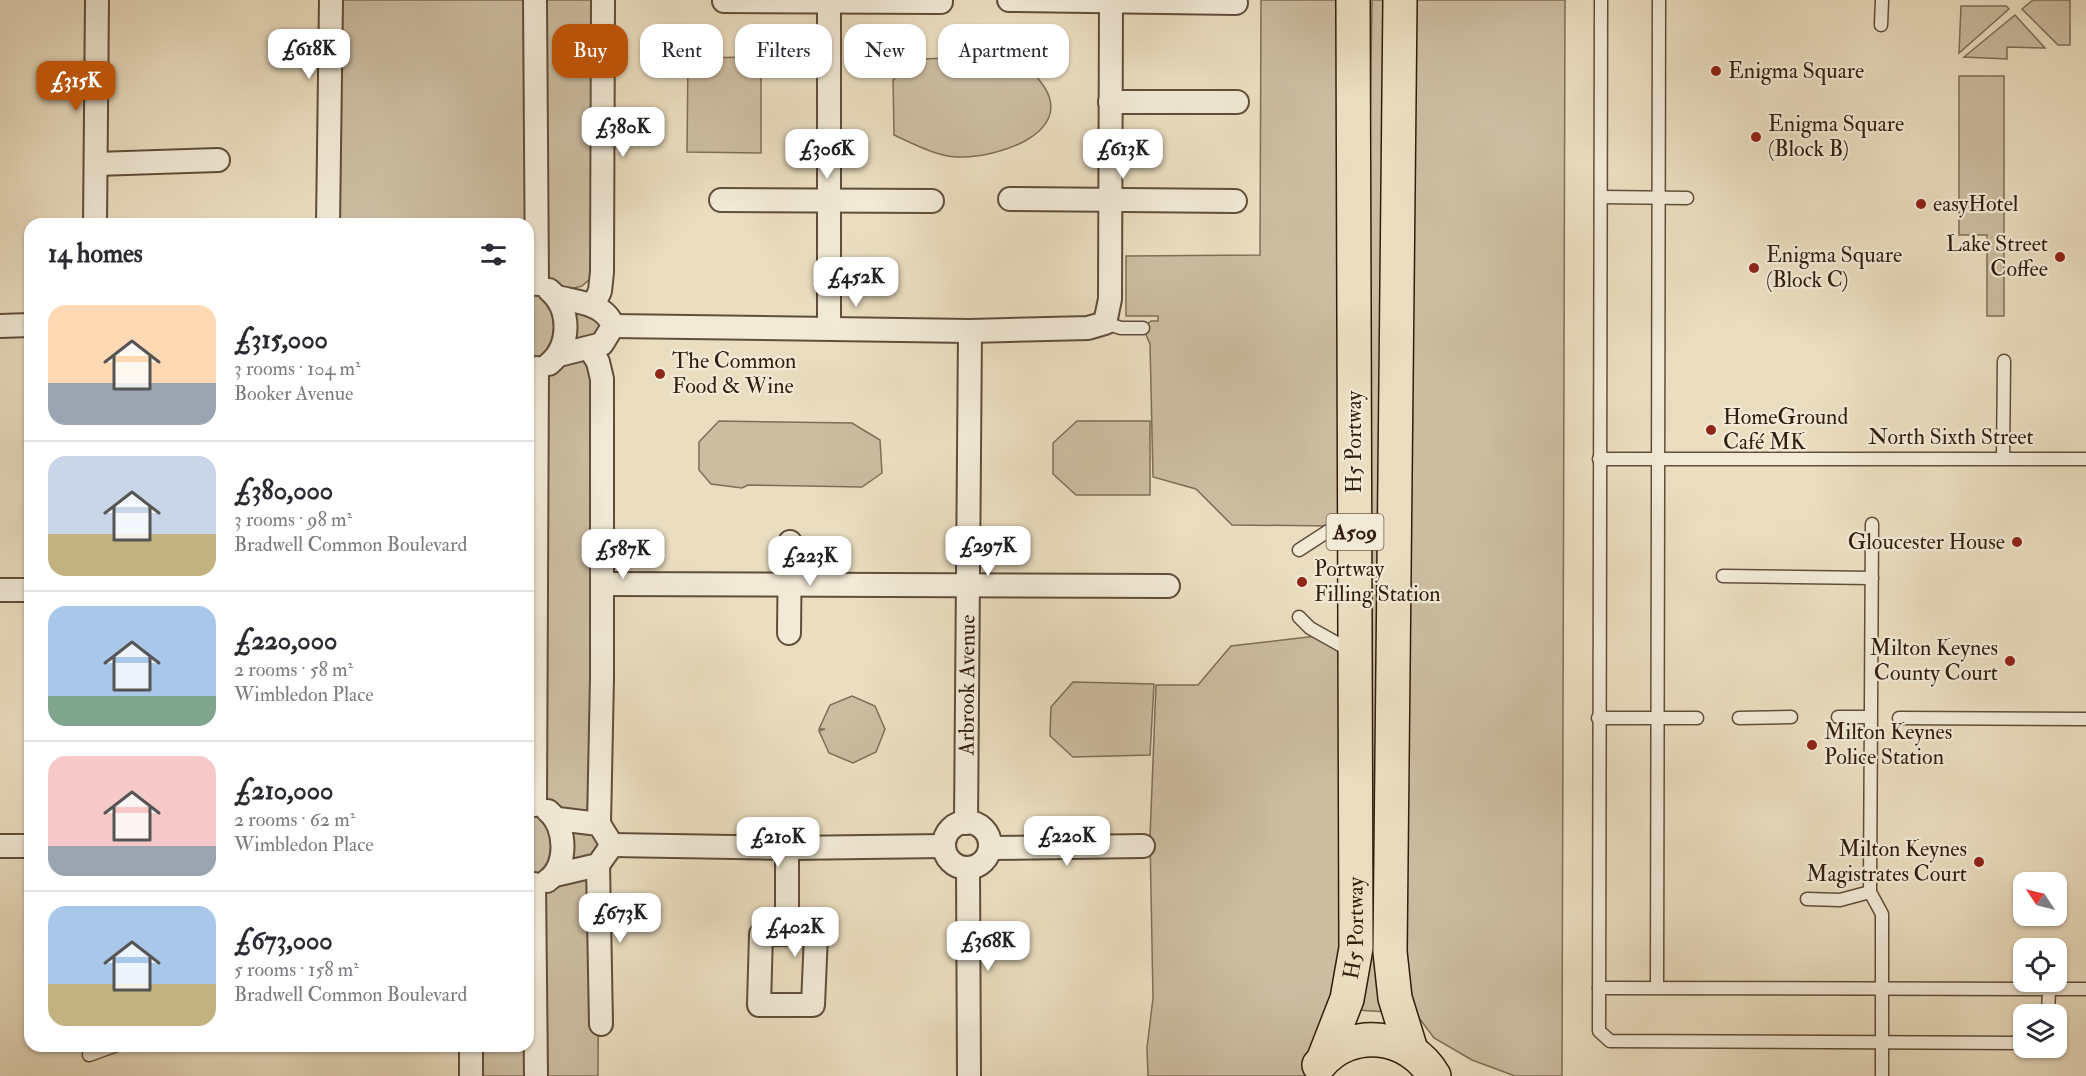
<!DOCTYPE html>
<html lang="en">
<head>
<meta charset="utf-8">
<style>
	:root { --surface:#fff; --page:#f2f2f3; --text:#2b2b33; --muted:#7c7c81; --line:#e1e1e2; --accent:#b45309 }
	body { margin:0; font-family:"IM FELL Double Pica",serif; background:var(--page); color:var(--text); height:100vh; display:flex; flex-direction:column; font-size:22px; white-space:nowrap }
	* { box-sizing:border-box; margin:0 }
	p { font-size:20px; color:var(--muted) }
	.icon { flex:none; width:33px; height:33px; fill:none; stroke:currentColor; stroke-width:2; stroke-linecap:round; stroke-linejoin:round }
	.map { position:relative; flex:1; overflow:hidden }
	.details { position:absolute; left:24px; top:218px; width:510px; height:834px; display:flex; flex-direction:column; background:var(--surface); border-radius:18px; box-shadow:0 2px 4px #0004 }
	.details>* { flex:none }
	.top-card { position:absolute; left:552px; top:24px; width:570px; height:54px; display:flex; gap:12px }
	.needle { width:39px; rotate:305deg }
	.buttons { position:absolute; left:2013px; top:872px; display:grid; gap:12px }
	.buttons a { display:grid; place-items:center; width:54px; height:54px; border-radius:12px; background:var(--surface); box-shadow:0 2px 4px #0004; font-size:30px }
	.price { position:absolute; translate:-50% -51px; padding:0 14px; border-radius:12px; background:#fff; color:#222; font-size:20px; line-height:39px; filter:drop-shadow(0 2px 3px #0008) }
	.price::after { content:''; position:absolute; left:50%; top:36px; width:18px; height:14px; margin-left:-9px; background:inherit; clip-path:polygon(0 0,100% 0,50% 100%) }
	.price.on { background:var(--accent); color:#fff }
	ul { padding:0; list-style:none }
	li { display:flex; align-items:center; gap:18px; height:150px; padding:0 24px }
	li+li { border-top:2px solid var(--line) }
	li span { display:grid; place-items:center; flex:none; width:168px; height:120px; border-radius:18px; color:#555 }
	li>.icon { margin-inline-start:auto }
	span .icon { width:72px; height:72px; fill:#fffc; stroke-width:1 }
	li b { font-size:26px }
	h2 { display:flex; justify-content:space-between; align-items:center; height:72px; padding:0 24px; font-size:26px }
	.tag { padding:0 21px; border-radius:18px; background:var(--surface); box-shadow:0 2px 4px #0004; font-size:21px; line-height:54px }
	.tag.on { background:var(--accent); color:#fff }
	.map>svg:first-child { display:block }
</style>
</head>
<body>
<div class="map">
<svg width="2086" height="1076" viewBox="0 0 2086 1076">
	<rect width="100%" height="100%" fill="#ebdec0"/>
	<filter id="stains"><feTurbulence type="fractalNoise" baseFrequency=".00333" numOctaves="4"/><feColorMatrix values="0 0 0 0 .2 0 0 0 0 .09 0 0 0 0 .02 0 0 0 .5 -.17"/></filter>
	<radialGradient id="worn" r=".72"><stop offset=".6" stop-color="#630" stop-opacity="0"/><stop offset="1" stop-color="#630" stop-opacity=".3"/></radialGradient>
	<g fill="#ccbda1" stroke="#7f6e56" stroke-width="1.5">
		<polygon points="332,0 596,0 591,278 582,286 574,288 576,310 602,319 598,1076 465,1076 465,1046 528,1046 528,224 336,223"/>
		<polygon points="1261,0 1353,0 1355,505 1336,526 1232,525 1196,489 1153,477 1150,344 1143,328 1151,321 1158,321 1158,316 1126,316 1126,256 1260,255"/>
		<polygon points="1372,0 1383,0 1386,1012 1357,1010"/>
		<polygon points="1411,0 1565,0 1562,1076 1515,1076 1472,1060 1434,1038 1411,1007 1400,957"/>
		<polygon points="2033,0 2070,0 2070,45 2058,45 2022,9"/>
		<polygon points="1961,6 2006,6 2009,9 1959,53"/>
		<polygon points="2015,15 2045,48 2007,47 2007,59 1964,57"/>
		<polygon points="761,57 761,153 687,152 688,58"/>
		<path d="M 987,57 C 997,58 1010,59 1019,63 C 1031,68 1038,78 1045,88 C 1073,135 994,158 960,157 C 937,157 914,144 894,135 L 893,80 L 919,59 Z"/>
		<polygon points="1959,76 2004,76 2004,316 1987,316 1987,235 1959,235"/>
		<polygon points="719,421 852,423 880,440 882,473 862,487 748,485 742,488 711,484 699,470 699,442"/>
		<polygon points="1077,421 1150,421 1150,495 1076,495 1053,474 1053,443"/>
		<polygon points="1325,635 1355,653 1356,948 1311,1076 1148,1076 1147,1048 1153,998 1150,838 1156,685 1198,685 1231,646"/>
		<polygon points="1073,682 1154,684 1150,755 1073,757 1050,736 1051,707"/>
		<polygon points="852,696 875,706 885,729 876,752 853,763 829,753 819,731 825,729 819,729 830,705"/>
	</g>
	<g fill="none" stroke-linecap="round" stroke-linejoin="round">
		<g stroke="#604e39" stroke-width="15">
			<g id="service">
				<polyline points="1601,0 1599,1031 1610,1041 2024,1043"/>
				<polyline points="1881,25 1882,0"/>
				<polyline points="1602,197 1687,198"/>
				<polyline points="1105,323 1121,328 1143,328"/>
				<polyline points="2003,458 2004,361"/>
				<polyline points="1599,459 2086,459"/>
				<polyline points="1872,524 1870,892 1882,914 1882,1076"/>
				<polyline points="1299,550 1336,526 1348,513"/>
				<polyline points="1723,576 1872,578"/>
				<polyline points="1299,617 1310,628 1351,651"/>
				<polyline points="1838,717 1870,717"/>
				<polyline points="1598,718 1697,718"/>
				<polyline points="1739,718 1791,717"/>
				<polyline points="1899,718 2086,719"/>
				<polyline points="1807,899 1840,900 1870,892"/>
				<polyline points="1657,987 1659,0"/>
				<polyline points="1599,988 2086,989"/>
				<polyline points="2048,1014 2049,990"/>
				<polyline points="90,1046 89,1055 114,1046"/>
			</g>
		</g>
		<g stroke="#604e39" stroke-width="26">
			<g id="minor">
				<polyline points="535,0 537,284"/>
				<polyline points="1009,0 1236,3"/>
				<polyline points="724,1 941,2"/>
				<polyline points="1110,102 1237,102"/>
				<polyline points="96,164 218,160"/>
				<polyline points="1010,199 1235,201"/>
				<polyline points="721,200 932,201"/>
				<polyline points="95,224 97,0"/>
				<polyline points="328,224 331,0"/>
				<path d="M 549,290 C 571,308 571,346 549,364"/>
				<path d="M 557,297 C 577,302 605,303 613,326 L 602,344 L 559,355"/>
				<polyline points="593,306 600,291 602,272 603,0"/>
				<polyline points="0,326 30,325"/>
				<polyline points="613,326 970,331 1088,328 1105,323 1110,299 1111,3"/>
				<polyline points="829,328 829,0"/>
				<polyline points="590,349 598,362 602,379 602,678 599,824"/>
				<polyline points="602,584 1168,586"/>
				<polyline points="0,590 30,590"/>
				<polyline points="789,633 790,542"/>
				<polyline points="535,805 537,368"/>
				<circle cx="967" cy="845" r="23"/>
				<path id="s1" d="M 966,823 L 970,331"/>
				<polyline points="612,845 787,848 944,846"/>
				<polyline points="0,846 30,846"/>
				<polyline points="990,848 1143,846"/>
				<polyline points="598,865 601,1024"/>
				<polyline points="968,868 969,1076"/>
				<polyline points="555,875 598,865 612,845 599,824 558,819"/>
				<path d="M 547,881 C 568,866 567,827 548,811"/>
				<polyline points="534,884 536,1076"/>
				<polyline points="787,934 761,934 759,1005 813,1005 816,934 787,934 787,848"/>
				<polyline points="471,1046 471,1076"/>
			</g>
		</g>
		<g stroke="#321e0c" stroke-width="36">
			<g id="primary">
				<polyline points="1400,0 1390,952 1395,998 1411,1050"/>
				<path id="s2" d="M 1324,1058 L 1347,999 L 1356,948 L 1353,0"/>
				<path d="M 1319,1065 C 1351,1026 1410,1034 1434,1076"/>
			</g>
		</g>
		<use href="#service" stroke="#f2ead6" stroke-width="12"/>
		<use href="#minor" stroke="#f2ead6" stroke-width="22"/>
		<use href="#primary" stroke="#ebdec0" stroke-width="33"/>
	</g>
	<g fill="#8f2418" stroke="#f2ead6" stroke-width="2">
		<circle cx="1716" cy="71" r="6"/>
		<circle cx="1756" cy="137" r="6"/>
		<circle cx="1921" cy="204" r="6"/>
		<circle cx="2060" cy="257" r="6"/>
		<circle cx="1754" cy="268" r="6"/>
		<circle cx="660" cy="374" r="6"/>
		<circle cx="1711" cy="430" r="6"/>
		<circle cx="2017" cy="542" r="6"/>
		<circle cx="1302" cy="582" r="6"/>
		<circle cx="2010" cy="661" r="6"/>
		<circle cx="1812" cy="745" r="6"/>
		<circle cx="1979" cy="862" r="6"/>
	</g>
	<g text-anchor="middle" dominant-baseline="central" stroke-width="4.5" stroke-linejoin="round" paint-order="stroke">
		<rect fill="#f2ead6" stroke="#6c5b49" stroke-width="1.5" x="1326.5" y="514" width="57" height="36" rx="4.5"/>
		<g font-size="21" font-weight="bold" fill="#321e0c">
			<text x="1355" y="532">A509</text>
		</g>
		<g font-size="22" fill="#321e0c" stroke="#f2ead6" text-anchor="start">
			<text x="1728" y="71">Enigma Square</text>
			<text x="1768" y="124">Enigma Square<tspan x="1768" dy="25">(Block B)</tspan></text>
			<text x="1933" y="204">easyHotel</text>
			<text x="2048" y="244" text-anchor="end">Lake Street<tspan x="2048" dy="25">Coffee</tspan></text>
			<text x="1766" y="255">Enigma Square<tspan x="1766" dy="25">(Block C)</tspan></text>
			<text x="672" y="361">The Common<tspan x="672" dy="25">Food &amp; Wine</tspan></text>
			<text x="1723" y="417">HomeGround<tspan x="1723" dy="25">Café MK</tspan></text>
			<text x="2005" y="542" text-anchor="end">Gloucester House</text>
			<text x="1314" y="569">Portway<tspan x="1314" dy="25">Filling Station</tspan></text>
			<text x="1998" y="648" text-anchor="end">Milton Keynes<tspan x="1998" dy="25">County Court</tspan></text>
			<text x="1824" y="732">Milton Keynes<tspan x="1824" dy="25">Police Station</tspan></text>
			<text x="1967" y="849" text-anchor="end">Milton Keynes<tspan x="1967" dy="25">Magistrates Court</tspan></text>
		</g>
		<g font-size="22" fill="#321e0c" stroke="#f2ead6">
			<text x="1951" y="437">North Sixth Street</text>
			<text transform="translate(1354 442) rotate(-90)">H5 Portway</text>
			<text stroke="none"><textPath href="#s1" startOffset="138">Arbrook Avenue</textPath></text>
			<text stroke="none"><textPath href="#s2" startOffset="135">H5 Portway</textPath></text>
		</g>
	</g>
	<rect width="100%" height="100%" filter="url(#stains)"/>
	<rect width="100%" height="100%" fill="url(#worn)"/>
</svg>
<div class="buttons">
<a><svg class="needle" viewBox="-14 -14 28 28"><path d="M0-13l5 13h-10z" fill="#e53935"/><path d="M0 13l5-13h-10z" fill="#7c7c81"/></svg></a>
<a><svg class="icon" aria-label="locate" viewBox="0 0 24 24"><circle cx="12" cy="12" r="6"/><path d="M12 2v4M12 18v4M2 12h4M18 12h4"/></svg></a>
<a><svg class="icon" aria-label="layers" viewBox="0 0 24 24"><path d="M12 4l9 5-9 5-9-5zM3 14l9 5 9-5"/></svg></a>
</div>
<b class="price" style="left:309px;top:80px">£618K</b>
<b class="price on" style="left:76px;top:112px">£315K</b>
<b class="price" style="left:623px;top:158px">£380K</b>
<b class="price" style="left:827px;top:180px">£306K</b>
<b class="price" style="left:1123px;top:180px">£613K</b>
<b class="price" style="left:856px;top:308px">£452K</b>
<b class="price" style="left:988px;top:577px">£297K</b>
<b class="price" style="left:623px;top:580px">£587K</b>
<b class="price" style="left:810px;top:587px">£223K</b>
<b class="price" style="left:1067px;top:867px">£220K</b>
<b class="price" style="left:778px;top:868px">£210K</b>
<b class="price" style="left:620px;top:944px">£673K</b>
<b class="price" style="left:795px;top:958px">£402K</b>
<b class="price" style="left:988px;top:972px">£368K</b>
<div class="top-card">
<a class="tag on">Buy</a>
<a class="tag">Rent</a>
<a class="tag">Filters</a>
<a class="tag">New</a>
<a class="tag">Apartment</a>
</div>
<section class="details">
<h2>14 homes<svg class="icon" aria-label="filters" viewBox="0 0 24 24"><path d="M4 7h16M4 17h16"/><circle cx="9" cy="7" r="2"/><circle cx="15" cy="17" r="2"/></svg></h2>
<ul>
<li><span style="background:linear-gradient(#ffd9b3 65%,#9aa5b1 0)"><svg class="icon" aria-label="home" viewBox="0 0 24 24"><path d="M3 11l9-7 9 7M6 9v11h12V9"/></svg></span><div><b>£315,000</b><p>3 rooms · 104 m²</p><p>Booker Avenue</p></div></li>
<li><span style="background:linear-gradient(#c9d6e8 65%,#c2b280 0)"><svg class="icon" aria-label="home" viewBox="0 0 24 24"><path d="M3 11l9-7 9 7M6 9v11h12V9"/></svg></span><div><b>£380,000</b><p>3 rooms · 98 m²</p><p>Bradwell Common Boulevard</p></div></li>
<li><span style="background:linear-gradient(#a9c7e8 75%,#7fa58c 0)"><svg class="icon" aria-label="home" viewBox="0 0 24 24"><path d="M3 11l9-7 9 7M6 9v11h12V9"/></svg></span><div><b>£220,000</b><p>2 rooms · 58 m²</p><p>Wimbledon Place</p></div></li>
<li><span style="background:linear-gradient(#f6c9c9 75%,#9aa5b1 0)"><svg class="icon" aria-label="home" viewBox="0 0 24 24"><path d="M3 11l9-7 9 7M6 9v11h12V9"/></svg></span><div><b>£210,000</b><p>2 rooms · 62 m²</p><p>Wimbledon Place</p></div></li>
<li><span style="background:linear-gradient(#a9c7e8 65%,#c2b280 0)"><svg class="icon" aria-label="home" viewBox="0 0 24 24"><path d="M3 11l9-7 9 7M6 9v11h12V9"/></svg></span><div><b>£673,000</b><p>5 rooms · 158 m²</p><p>Bradwell Common Boulevard</p></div></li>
</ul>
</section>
</div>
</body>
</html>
